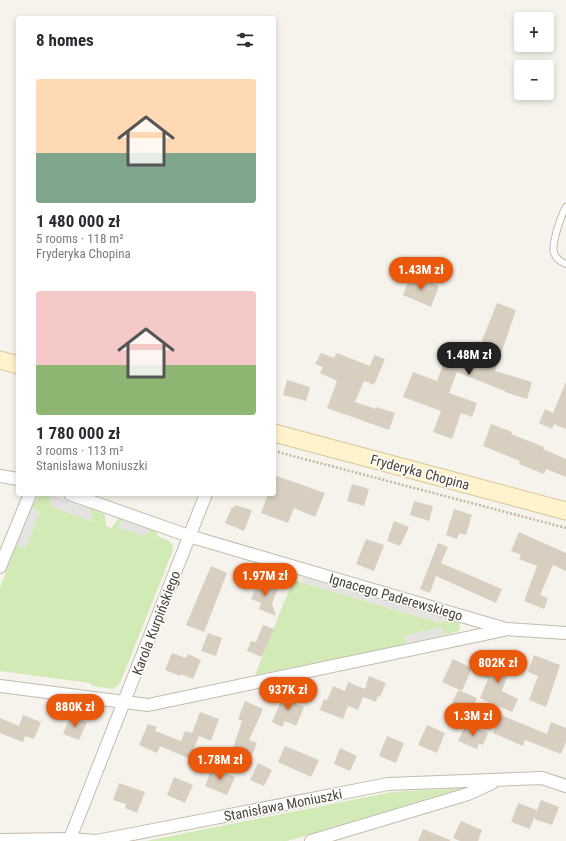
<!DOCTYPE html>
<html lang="en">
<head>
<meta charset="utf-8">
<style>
	:root { --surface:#fff; --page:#f2f2f3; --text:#2b2b33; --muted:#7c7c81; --accent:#ea580c }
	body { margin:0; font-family:"Roboto Condensed",sans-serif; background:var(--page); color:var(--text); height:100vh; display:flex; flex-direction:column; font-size:15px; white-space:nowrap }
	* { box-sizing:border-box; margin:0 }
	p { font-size:13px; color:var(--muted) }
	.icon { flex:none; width:22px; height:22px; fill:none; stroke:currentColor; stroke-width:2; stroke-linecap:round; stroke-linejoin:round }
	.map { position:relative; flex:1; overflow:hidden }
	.drawer { position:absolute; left:16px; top:16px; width:260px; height:480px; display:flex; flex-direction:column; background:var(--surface); border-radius:4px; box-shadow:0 2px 6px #0003 }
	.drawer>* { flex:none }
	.buttons { position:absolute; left:514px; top:12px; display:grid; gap:8px }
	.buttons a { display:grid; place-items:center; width:40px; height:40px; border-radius:4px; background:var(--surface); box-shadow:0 2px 6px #0003; font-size:20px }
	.price { position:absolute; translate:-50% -34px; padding:0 9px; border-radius:14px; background:var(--accent); color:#fff; font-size:13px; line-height:26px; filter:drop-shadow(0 1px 2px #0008) }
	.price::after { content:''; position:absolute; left:50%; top:24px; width:12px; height:9px; margin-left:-6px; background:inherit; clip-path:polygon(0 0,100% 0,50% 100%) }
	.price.selected { background:#222; color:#fff }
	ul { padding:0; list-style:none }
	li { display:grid; align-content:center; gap:8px; height:212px; padding:0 20px }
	li span { display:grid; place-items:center; height:124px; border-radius:4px; color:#555 }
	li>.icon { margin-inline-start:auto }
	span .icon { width:72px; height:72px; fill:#fffc; stroke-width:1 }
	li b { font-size:17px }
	h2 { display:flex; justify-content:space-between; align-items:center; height:48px; padding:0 20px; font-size:17px }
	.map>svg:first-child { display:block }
</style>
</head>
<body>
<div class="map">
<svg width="566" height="841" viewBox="0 0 566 841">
	<rect width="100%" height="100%" fill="#f6f3ec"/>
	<g fill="#d2eab5">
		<polygon points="43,494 48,494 52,507 92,521 90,508 105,515 106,526 111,528 119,518 123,520 117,527 144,536 151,529 156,530 158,536 169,541 173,545 172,553 120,683 113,689 93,686 90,683 0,671 0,588 16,545 25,549 40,512 31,508 38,497"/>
		<polygon points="293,580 440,623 448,620 459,622 460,627 459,631 445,635 442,627 404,636 406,644 255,675"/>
		<polygon points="463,788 287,841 146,841 392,792"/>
	</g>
	<g fill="#e5e3e0">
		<polygon points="48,494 90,508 92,521 52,507"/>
		<polygon points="31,508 40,512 25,549 16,545"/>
		<polygon points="123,520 151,529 144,536 117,527"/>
		<polygon points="303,577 448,620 440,623 301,582"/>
		<polygon points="443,627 445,635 406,644 404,636"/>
	</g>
	<g fill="#d8cfc1">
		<polygon points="410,277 420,281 422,278 439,286 431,307 403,295"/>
		<polygon points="497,303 516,310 495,371 532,382 527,399 505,392 505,391 457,372 449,393 477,403 472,417 461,413 452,439 433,432 441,411 403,397 413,372 437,381 447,354 470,363 478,341 481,343"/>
		<polygon points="321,353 334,358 337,353 370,366 374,355 385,359 374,385 364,381 355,402 376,409 376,407 395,413 389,430 327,408 337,381 320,373 323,367 315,364"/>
		<polygon points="287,380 310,387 306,401 283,395"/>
		<polygon points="566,382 566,429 554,424 552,429 539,423 545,409 553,413"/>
		<polygon points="491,424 512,432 511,434 544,447 543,449 566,459 566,477 546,469 544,474 519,464 520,461 483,446"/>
		<polygon points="274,475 325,493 315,517 294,508 288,523 261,513 268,494 274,494"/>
		<polygon points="352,484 369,489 364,506 347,501"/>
		<polygon points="414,501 433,506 429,521 410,515"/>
		<polygon points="235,505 252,510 244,531 225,523 232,507 234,508"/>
		<polygon points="454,509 472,515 466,535 459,533 457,539 446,535"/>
		<polygon points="394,521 409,527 400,546 387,541"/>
		<polygon points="519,532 566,553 566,571 553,565 540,595 548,598 544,609 524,601 537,566 519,559 521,555 511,551"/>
		<polygon points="366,539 384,545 374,571 356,564"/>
		<polygon points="438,543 448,547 441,563 502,589 496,603 436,576 430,593 420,589"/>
		<polygon points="211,566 227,573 204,632 186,625"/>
		<polygon points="258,581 278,589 272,603 276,616 259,609 261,603 251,599"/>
		<polygon points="263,625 274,629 262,657 247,651 251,641 256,642"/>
		<polygon points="208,633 222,638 216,656 201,651"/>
		<polygon points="172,653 186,658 188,654 201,660 193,679 181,674 180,676 165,670"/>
		<polygon points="491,655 512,663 502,691 518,699 512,712 480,698 488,679 483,677"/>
		<polygon points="534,655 560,665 546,707 529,700 538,676 528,672"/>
		<polygon points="453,659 472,668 462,691 442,682"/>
		<polygon points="369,676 386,683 380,697 378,696 376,702 363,697 358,710 348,706 343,719 320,710 324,699 327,700 333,686 345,691 348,682 365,689"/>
		<polygon points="458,690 477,698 470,716 450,708"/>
		<polygon points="285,692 299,698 296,704 304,707 296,726 285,721 282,727 272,722"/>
		<polygon points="245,701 263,709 249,740 257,743 252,755 233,748 242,721 238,719"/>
		<polygon points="200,712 219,719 211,741 199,736 190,759 160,746 157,753 139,745 148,724 157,727 155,731 181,741 185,731 192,733"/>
		<polygon points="23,715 41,722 34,739 25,736 23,742 0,733 0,718 19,726"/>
		<polygon points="501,715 547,734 551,722 566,728 566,742 561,754 525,740 523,746 493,733"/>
		<polygon points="70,716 87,722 79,740 63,734"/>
		<polygon points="466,724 488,733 483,745 479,743 477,749 458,741"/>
		<polygon points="427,725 445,733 437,753 418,745"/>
		<polygon points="387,736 404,743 396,763 379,756"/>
		<polygon points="285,746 319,760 311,777 278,762"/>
		<polygon points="340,748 357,756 350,771 334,764"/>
		<polygon points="258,763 272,770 264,786 250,780"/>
		<polygon points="212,768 235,777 227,795 205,786"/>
		<polygon points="174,777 193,785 185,803 167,795"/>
		<polygon points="119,783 145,792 137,813 125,808 126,804 113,800"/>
		<polygon points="541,800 559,807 552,825 534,819"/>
		<polygon points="518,803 537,810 530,829 511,822"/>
		<polygon points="461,821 482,830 478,841 460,841 453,838"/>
		<polygon points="423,829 450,840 450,841 418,841"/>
	</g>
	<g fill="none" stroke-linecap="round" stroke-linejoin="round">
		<g stroke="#c2bbae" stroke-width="8">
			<path id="lane" d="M 566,207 C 561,215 551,245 554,253 C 556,259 561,262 566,264"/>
		</g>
		<g stroke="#c2bbae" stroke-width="14">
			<g id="street">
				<polyline points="0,476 18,479"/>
				<polyline points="70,494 189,536 506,629 566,633"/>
				<polyline points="0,567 30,494"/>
				<polyline points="0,686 148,705 504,630"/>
				<polyline points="0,840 70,839 97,841 388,784 542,778 566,786"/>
				<polyline points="69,841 206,494"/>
				<polyline points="311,841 468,794 492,783"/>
			</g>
		</g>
		<g stroke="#d6c79b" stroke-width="19">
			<g id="secondary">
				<polyline points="0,360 18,365"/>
				<polyline points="274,433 566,511"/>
			</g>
		</g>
		<polyline stroke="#c4b79f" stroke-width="2.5" stroke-dasharray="2 2" stroke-linecap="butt" points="274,451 566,528"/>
		<use href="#lane" stroke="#fff" stroke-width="6"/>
		<use href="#street" stroke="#fff" stroke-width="12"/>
		<use href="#secondary" stroke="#fff3cd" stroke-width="17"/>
	</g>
	<g text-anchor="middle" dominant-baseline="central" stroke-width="3" stroke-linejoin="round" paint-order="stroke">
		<g font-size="14" fill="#4b4439" stroke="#fff">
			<text transform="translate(420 472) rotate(15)">Fryderyka Chopina</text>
			<text transform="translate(396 597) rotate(16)">Ignacego Paderewskiego</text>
			<text transform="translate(156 623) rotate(-69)">Karola Kurpińskiego</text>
			<text transform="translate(283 805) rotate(-11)">Stanisława Moniuszki</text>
		</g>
	</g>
</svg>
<div class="buttons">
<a>+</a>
<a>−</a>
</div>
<b class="price" style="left:421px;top:291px">1.43M zł</b>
<b class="price selected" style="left:469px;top:376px">1.48M zł</b>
<b class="price" style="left:265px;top:597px">1.97M zł</b>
<b class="price" style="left:498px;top:684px">802K zł</b>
<b class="price" style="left:288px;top:711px">937K zł</b>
<b class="price" style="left:75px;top:728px">880K zł</b>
<b class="price" style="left:473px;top:737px">1.3M zł</b>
<b class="price" style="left:220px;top:781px">1.78M zł</b>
<section class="drawer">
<h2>8 homes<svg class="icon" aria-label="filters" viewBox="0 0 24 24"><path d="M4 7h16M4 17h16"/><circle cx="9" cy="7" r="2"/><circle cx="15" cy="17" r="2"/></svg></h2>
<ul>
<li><span style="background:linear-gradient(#ffd9b3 60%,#7fa58c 0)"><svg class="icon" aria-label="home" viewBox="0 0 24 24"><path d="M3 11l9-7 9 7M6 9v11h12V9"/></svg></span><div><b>1 480 000 zł</b><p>5 rooms · 118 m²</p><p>Fryderyka Chopina</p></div></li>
<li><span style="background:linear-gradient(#f6c9c9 60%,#8fb573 0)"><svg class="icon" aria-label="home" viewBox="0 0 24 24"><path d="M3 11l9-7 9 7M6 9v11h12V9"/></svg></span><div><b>1 780 000 zł</b><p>3 rooms · 113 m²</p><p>Stanisława Moniuszki</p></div></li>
</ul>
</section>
</div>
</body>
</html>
